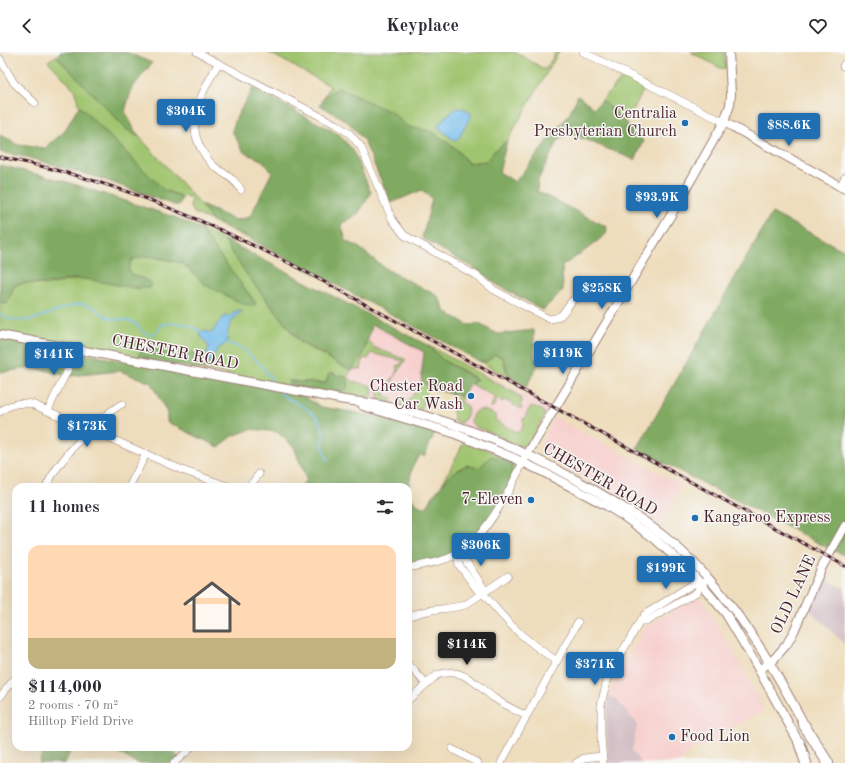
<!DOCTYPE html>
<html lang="en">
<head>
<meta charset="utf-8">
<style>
	:root { --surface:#fff; --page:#f7f7f7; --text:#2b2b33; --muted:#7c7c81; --accent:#1f6fb2 }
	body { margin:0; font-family:"Old Standard TT",serif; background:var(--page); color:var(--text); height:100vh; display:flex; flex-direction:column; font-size:15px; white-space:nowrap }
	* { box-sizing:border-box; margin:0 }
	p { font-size:13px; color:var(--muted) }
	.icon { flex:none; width:22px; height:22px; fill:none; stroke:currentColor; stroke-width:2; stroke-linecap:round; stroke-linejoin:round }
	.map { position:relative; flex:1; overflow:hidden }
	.details { position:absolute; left:12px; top:431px; width:400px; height:268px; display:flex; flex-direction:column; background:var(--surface); border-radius:12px; box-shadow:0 4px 16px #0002 }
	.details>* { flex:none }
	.price { position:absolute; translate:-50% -34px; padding:0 9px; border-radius:4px; background:var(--accent); color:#fff; font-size:13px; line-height:26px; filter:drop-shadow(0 1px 2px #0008) }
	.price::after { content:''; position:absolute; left:50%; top:24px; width:12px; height:9px; margin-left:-6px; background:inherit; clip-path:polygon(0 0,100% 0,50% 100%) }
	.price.active { background:#222; color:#fff }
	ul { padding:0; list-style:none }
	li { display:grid; align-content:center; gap:8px; height:212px; padding:0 16px }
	li span { display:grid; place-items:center; height:124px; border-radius:12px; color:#555 }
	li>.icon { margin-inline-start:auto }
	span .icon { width:72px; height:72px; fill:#fffc; stroke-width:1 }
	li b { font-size:17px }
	h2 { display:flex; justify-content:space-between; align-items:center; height:48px; padding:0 16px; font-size:17px }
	header { display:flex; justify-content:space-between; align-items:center; height:52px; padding:0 16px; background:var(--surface); font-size:18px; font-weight:700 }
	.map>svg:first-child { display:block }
</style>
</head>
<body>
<header><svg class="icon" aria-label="back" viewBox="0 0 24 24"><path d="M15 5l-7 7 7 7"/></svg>Keyplace<svg class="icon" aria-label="heart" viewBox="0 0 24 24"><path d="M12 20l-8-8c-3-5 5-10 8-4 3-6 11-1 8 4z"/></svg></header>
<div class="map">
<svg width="845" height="711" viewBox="0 0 845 711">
	<rect width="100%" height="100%" fill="#f6f6f2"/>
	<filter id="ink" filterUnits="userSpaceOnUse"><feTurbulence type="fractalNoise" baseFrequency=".025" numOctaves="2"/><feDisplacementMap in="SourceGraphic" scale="8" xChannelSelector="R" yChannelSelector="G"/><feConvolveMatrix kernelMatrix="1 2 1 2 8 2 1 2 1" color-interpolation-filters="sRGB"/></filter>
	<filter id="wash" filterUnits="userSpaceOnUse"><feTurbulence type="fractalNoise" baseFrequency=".012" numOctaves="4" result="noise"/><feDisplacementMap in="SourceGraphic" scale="16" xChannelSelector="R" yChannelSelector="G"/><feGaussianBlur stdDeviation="0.9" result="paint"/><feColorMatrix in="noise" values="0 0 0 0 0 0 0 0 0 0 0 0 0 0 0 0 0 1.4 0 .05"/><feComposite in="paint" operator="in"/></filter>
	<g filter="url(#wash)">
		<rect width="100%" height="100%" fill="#eeddbc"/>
		<g fill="#f7d0ce">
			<polygon points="374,273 424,300 421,326 424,331 411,359 345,347 350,317 364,301"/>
			<polygon points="481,320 553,359 527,402 453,371 454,368 453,353 458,344 464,341 470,332 477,328"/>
			<polygon points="554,365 682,433 660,473 627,452 544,403 541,393"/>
			<polygon points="698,545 704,551 735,602 764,658 724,680 701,697 696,696 681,708 679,711 641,711 632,699 608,644 611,636 628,604 643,578 649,573"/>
		</g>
		<g fill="#d2bec4">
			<polygon points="822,525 845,537 845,592 808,557"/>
			<polygon points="608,644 616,647 637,673 632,699 641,711 608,711 606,667"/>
		</g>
		<g fill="#a0c570" stroke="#75724e" fill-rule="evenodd">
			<polygon points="268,0 515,0 544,17 546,17 556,0 559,0 507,89 495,98 487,109 468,111 455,96 431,79 407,75 391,60 328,43 325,44 330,34"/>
			<polygon points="691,0 724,0 726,17 720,16"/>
			<polygon points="56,4 126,77 136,81 201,153 212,169 194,161 190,154 192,147 183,144 181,148 180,144 164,138 79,54 74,37 48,9"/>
			<polygon points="625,23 646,33 626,71 602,48"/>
			<path d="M 199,176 L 223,187 L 248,224 L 299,290 L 349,317 L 364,301 L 368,289 L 375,296 L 405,307 L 405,309 L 383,343 L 392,346 L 390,352 L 378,347 L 378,340 L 381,336 L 386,336 C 391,329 397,322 398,313 L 401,312 L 403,309 L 372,301 L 368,307 L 363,306 L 361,317 L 354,317 L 350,319 L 349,326 L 353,329 L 372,334 L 373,341 L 372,345 L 366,348 L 0,280 L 0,251 L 6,252 L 9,248 L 14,234 L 20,231 L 49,233 L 81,226 L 120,232 L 139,237 L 144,227 L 131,222 L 128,216 L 132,207 L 149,204 L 182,211 L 195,222 L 205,233 L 255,254 L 255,250 ZM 334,321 L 338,324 L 340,340 L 320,339 L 289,332 L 289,329 C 301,330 312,330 325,331 L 327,328 L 328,322 Z"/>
			<polygon points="427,293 515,341 521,346 522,349 520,353 522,355 521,357 505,348 503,350 498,347 493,355 491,356 491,354 495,345 471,332 477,328 476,326 443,308"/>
			<polygon points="495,302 503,306 506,319 512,327 479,309 486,310"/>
			<path d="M 422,327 C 428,338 445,335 454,343 L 428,335 L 421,359 L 397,352 L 399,348 L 407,350 L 420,334 Z"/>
			<path d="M 464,342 L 460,350 L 467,354 C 469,361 466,368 460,371 L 454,369 C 453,357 451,347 464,342 Z"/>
			<path d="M 531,354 C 537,355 544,358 545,363 L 529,390 L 524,394 L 521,395 L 514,394 L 494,382 L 475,375 L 471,370 C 473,352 485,358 496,363 L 495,368 L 518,381 L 523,374 L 523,366 L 525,367 L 527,363 L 526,362 Z"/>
			<path d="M 465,388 L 515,410 C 518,417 514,421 511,428 L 512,419 L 479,417 L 466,413 L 450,423 L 438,440 Z"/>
		</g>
		<g fill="#80aa62" stroke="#656446">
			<polygon points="61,0 126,0 152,11 132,36 125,59 136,81 139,85 126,77 56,4"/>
			<path d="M 253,36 L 338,82 L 353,98 L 371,141 L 358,162 L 341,172 L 346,189 L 357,194 L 386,217 L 438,244 L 446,260 L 468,273 L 479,272 L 498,282 L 534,278 L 534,305 L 539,311 L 526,335 C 509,325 508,324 503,305 L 495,302 L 486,310 L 479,309 L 248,186 L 212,169 L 201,153 L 235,168 L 250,165 L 272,120 L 263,109 L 244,100 L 232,79 L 236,66 Z"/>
			<polygon points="338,36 391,60 408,75 431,79 455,96 468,111 487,109 495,98 507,89 499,120 515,130 570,61 578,43 594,56 602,48 644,89 635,108 571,82 558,88 538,128 537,139 607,175 606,182 586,198 562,214 563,238 543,258 496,232 481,220 422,186 432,147 422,138 391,151 364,89 348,70 320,53 325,44"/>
			<polygon points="79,54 164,138 181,144 181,148 179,153 174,153 100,126 26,105 0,100 0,83 18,93 45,96 64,80"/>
			<path d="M 0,113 L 64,129 L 177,166 L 199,176 L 255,250 L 255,254 L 243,252 L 205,233 L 195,222 L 182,211 L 149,204 L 132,207 L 128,216 L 131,222 L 144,227 L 152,232 L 150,236 C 129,238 105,229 83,227 C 71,225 59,232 47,232 C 36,232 24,229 14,234 L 9,248 L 6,252 L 0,251 Z"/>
			<polygon points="772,161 845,199 845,503 826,495 637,397"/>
			<polygon points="223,187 427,293 443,308 477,328 470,332 464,342 458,344 450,340 427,333 424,331 421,326 424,300 374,273 372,274 364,301 353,316 349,317 300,290 248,224"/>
			<polygon points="0,285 32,291 50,297 92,303 299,342 322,355 415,371 436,378 424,405 420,402 413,413 408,436 408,435 302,435 306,427 294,395 277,380 251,377 233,384 219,395 167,370 167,361 151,331 120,319 69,324 34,316 0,320"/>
			<path d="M 159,293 C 171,295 194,297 201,309 C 203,311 203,315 204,318 L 156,310 L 139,303 L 141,298 Z"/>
			<path d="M 331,320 L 338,324 L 342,323 L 346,325 L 348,328 L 347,337 C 329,344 307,336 289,332 L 288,331 L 289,329 C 301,330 312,330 325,331 L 327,328 L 328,322 Z"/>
			<path d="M 491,404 L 507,409 L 512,413 L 511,428 L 491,464 L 472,490 L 445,506 L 408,513 L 408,441 C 412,448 418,456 427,455 L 433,444 L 450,423 L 466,413 L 479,416 Z"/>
			<polygon points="44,695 72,695 65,711 39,711"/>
			<polygon points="107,695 168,695 179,706 174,711 137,711"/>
		</g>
		<g fill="#75bded" stroke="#606e8c">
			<path d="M 457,56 C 463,56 467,57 471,62 L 471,64 L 459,86 L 455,89 L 440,77 L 438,74 L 447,63 Z"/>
			<path d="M 239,259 L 242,259 C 237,264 233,267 230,273 C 224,285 233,290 218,296 L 209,313 L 207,302 L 209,295 L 201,284 L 201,280 L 204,279 L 211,281 C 217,276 216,270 225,264 L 229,265 L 232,262 Z"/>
		</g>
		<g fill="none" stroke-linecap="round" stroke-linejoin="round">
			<g stroke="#75bded" stroke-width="1.5">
				<path d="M 0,262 C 25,280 54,256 79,252 C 90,250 100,261 110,266 C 117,269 126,266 133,270 C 141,274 139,280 150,283 L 156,280 L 163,272 C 177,271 189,271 201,280"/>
				<path d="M 226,291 C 248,295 262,313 274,331"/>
				<path d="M 279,339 C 286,349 307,353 317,365 C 326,377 322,382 323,394 C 323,399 326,404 328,409"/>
			</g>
		</g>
	</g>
	<g filter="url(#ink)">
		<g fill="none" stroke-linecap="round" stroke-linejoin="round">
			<g stroke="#9c7e74" stroke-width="8">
				<g id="minor">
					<path d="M 197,0 L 335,72 L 349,81 L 361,95 L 392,167 L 404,183 L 477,224 L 494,238 L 549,267 C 563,267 564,258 572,249 C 580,240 595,236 606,240 C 611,241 616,245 620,248"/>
					<polyline points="583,0 724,70"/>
					<polyline points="0,7 14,31 35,51"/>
					<path d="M 218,12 C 203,40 183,68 203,100 C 206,105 209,110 214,114 C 223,122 235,126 241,138"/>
					<polyline points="843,14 845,11"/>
					<polyline points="168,54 196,58"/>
					<polyline points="840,135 845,125"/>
					<polyline points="48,358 78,297"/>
					<path d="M 0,360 C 9,352 20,350 32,352 L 182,418 L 230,435"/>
					<path d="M 46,435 C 58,409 97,366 122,352"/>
					<polyline points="129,435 146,402"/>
					<polyline points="249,435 259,422"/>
					<path d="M 457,503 L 459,513 L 478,539 L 483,541 C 507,571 524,588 557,609"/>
					<polyline points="457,503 465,508 483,535 483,541"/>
					<path d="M 408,516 C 424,512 441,511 455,503 C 483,490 510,438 523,410"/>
					<path d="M 408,565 C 426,556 446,558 465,553 L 508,524"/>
					<polyline points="640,569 647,569 697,540 701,532"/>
					<polyline points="408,612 426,632"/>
					<polyline points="0,645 16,625"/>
					<path d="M 408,648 L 437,623 C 463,614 475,632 494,646 C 504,653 516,659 527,664"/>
					<polyline points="452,697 478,711"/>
					<polyline points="174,711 192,695"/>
					<polyline points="501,711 578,570"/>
					<polyline points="576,711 584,706 602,704"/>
					<polyline points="603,711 601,684 601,653 606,632 613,615 644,563 693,532 701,532 704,530"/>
				</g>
			</g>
			<g stroke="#9c7e74" stroke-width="10">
				<g id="major">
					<polyline points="724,70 845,137"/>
					<path d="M 0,283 L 345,348 C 424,356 499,386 569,424 C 621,452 670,482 709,527 C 749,572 779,625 807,678"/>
					<polyline points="363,354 453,381 514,406 545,421 607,454 623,464 655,487 690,519 726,562 754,609 802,696"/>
					<polyline points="525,406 671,163 724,70 730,53 731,43 729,0"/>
					<polyline points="759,618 774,607 787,592 794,579 822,515 845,474"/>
				</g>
			</g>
			<g stroke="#9c7e74" stroke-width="12">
				<g id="highway">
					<polyline points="804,673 828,711"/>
					<polyline points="799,690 806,711"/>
				</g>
			</g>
			<use href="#minor" stroke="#fff" stroke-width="7"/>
			<use href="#major" stroke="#fff" stroke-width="8"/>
			<use href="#highway" stroke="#fff" stroke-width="10"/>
			<g stroke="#4a1f2b" stroke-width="3">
				<path id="rail" d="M 0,105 C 59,117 124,136 179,160 C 219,176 257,195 295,214 L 845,514"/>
			</g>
			<use href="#rail" stroke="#f6f6f2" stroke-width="1.5" stroke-dasharray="4.5" stroke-linecap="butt"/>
		</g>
	</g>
	<g fill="#1f6fb2" stroke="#f6f6f2" stroke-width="1.5">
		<circle cx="685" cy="71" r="4"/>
		<circle cx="471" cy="344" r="4"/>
		<circle cx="531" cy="448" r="4"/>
		<circle cx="695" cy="466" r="4"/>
		<circle cx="672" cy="685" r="4"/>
	</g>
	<g text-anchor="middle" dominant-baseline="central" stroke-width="3" stroke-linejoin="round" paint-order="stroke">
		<g font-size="16" fill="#4a1f2b" stroke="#f6f6f2" text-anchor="end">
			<text x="677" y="62">Centralia<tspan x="677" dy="18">Presbyterian Church</tspan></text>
			<text x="463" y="335">Chester Road<tspan x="463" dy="18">Car Wash</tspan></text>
			<text x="523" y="448">7-Eleven</text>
			<text x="703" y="466" text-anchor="start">Kangaroo Express</text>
			<text x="680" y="685" text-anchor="start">Food Lion</text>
		</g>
		<g font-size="16" fill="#4a1f2b" stroke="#f6f6f2">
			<text transform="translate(175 301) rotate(11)">CHESTER ROAD</text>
			<text transform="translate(600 428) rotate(30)">CHESTER ROAD</text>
			<text transform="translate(794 543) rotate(-65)">OLD LANE</text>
		</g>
	</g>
</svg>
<b class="price" style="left:186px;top:81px">$304K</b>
<b class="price" style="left:789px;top:95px">$88.6K</b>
<b class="price" style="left:657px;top:167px">$93.9K</b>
<b class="price" style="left:602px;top:258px">$258K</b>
<b class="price" style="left:563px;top:323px">$119K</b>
<b class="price" style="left:54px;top:324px">$141K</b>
<b class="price" style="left:87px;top:396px">$173K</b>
<b class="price" style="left:481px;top:515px">$306K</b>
<b class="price" style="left:666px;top:538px">$199K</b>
<b class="price active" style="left:467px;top:614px">$114K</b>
<b class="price" style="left:595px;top:634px">$371K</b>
<section class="details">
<h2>11 homes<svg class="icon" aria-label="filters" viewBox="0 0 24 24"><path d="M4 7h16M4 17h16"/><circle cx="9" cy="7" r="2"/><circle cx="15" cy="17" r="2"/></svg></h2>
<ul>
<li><span style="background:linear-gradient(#ffd9b3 75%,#c2b280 0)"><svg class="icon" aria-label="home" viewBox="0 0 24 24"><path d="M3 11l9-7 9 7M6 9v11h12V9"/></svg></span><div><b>$114,000</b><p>2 rooms · 70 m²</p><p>Hilltop Field Drive</p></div></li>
</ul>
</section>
</div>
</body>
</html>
